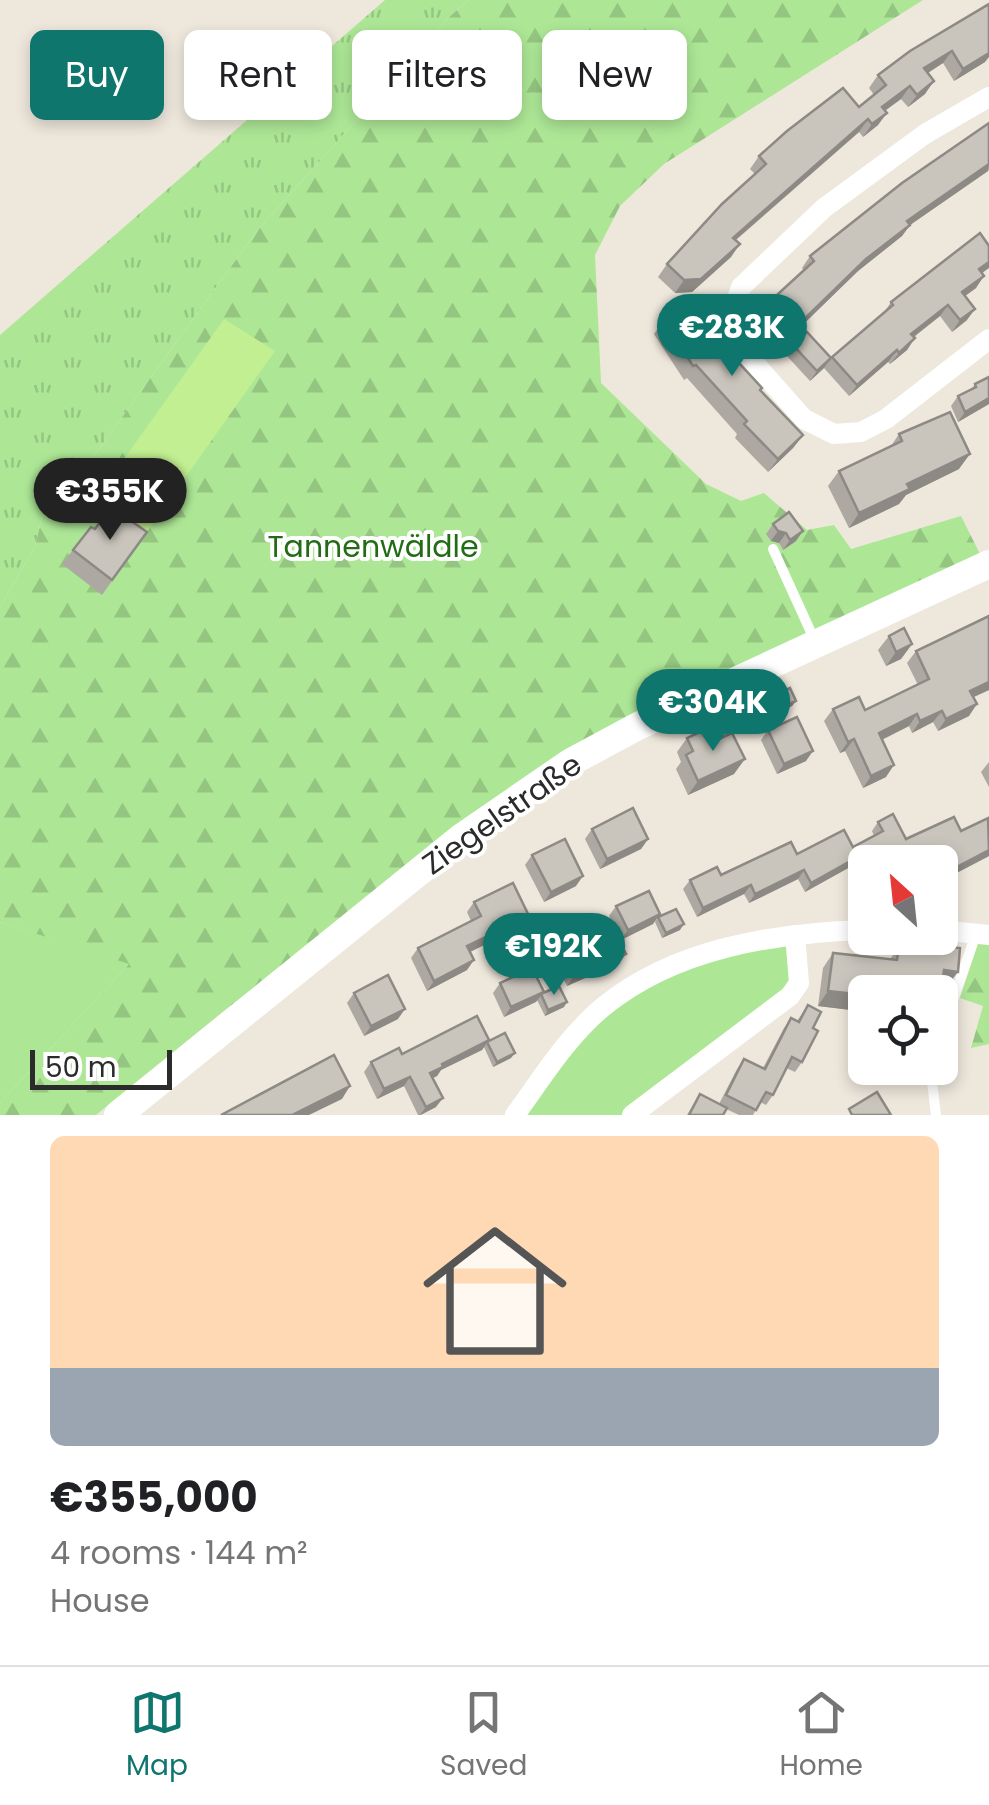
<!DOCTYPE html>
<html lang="en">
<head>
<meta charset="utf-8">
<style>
	:root { --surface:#fff; --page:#f6f6f6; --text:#202124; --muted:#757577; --line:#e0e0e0; --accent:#0f766e }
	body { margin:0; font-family:Poppins,sans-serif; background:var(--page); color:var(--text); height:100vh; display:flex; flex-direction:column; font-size:38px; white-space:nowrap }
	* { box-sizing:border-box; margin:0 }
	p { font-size:32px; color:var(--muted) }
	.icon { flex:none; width:55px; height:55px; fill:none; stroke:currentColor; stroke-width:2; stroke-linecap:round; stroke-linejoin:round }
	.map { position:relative; height:1115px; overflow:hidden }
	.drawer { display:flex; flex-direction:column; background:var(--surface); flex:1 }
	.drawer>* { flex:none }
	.hud { position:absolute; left:30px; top:30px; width:930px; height:90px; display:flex; gap:20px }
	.needle { width:65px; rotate:333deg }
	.tools { position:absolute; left:848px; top:845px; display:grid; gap:20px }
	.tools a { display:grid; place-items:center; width:110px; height:110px; border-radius:15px; background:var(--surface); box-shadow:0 5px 15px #0003; font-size:50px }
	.scale { position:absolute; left:30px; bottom:25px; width:142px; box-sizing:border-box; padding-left:10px; border:5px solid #2b2b2b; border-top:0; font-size:28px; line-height:35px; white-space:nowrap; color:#2b2b2b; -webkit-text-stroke:8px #fff; paint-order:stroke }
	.price { position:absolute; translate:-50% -85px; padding:0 22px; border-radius:35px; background:var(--accent); color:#fff; font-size:32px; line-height:65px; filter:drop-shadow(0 2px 5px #0008) }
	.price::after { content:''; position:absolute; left:50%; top:60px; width:30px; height:22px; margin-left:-15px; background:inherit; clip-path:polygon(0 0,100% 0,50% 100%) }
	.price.active { background:#222; color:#fff }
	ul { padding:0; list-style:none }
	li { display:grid; align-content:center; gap:20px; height:530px; padding:0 50px }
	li+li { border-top:2px solid var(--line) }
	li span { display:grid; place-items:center; height:310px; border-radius:15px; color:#555 }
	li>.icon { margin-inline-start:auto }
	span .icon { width:180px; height:180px; fill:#fffc; stroke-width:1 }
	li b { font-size:42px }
	.pill { padding:0 35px; border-radius:15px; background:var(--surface); box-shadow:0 5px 15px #0003; font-size:35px; line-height:90px }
	.pill.active { background:var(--accent); color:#fff }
	.menu { display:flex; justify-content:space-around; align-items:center; height:140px; border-top:2px solid var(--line); background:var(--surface); font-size:28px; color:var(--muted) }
	.menu a { display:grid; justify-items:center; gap:5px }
	.menu .active { color:var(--accent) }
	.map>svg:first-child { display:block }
</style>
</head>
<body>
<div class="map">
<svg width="989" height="1115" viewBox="0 0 989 1115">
	<defs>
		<pattern id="grass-tufts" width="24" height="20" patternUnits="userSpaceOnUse" patternTransform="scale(2.5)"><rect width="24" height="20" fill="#ade796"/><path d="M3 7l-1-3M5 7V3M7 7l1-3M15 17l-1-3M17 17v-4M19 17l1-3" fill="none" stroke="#95c681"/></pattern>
		<pattern id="forest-firs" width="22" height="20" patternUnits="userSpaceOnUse" patternTransform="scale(2.5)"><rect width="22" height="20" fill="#ade796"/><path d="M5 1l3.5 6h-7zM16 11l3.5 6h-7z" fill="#95c681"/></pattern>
	</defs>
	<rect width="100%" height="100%" fill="#eee7dc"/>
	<polygon fill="url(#grass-tufts)" points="385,0 468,0 447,19 256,232 86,467 45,503 35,547 0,607 0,335"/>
	<g fill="url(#forest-firs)">
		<polygon points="468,0 923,0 664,164 620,206 595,255 601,383 706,484 741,501 764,493 807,530 834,525 851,549 961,516 980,554 480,813 225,1010 96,1115 0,1115 0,1103 128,965 0,922 0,607 35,547 45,503 86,467 256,232 447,19"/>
		<polygon points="979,940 989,942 989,1044 971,1048 983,1006 960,998"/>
	</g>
	<g fill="#ade796">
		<polygon points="0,922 129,964 0,1103"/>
		<polygon points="795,935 799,983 632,1115 515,1115 560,1053 657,971"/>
	</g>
	<polygon fill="#c1ef91" points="224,319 275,351 136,547 86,512"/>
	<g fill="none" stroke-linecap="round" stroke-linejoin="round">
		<g stroke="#fff" stroke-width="10">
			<polyline points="773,549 815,641"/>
			<polyline points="940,1038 976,934"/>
			<polyline points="934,1068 932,1082 936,1115"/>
		</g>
		<g stroke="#fff" stroke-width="20">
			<polyline points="989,97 925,134 824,208 741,287 732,313 743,350 804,419 834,434 861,432 886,419 989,339"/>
			<polyline points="940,930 989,935"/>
			<path d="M 515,1115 C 542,1078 567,1037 603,1007 C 675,948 774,933 865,930"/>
			<polyline points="632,1115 790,996 799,983 795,935"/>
		</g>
		<polyline stroke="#fff" stroke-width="28" points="118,1115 462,837 571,762 638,726 989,564"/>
	</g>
	<g fill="#ada9a2">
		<polygon points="989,4 985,62 954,81 943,63 928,73 925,94 908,107 901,99 885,111 878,125 863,137 859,132 736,240 731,257 692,292 675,293 658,277 667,264 755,174 750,169 759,156 859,107 874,95 869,88 878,75"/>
		<polygon points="989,123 989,169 988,171 910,225 902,236 858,271 784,343 759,316 767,304 804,271 802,268 810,256"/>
		<polygon points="982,273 976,288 965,296 967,320 952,332 940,316 914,337 907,350 890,364 888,362 849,396 824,368 810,381 786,355 793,345 831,358 883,314 891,302"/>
		<polygon points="664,320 760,390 803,435 793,448 768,472 735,438 737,434 687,378 684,380 654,334"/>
		<polygon points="989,377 989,404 958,422 951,406 958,396 971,390 975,384"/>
		<polygon points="899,434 959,469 906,495 899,504 849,528 828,486 839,471 891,446"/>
		<polygon points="773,524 796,541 783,550 779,543 771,541 766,534"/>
		<polygon points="95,529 147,532 102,595 62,564 73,550"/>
		<polygon points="889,636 912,644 901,659 886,666 878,650"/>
		<polygon points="916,651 989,690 974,697 969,716 938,731 933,722 912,733 909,726 882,740 886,777 863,788 845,751 840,753 824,721 833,709 865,710 918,685 907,663"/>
		<polygon points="773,696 796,701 792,706 776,714 769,701"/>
		<polygon points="768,730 806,761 777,774 761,740"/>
		<polygon points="687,738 710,743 734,774 688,795 676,769 681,762 677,752"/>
		<polygon points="989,762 989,787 981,772"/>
		<polygon points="989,819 989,856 945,879 940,869 940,862 865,862 865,883 859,886 850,867 805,892 798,879 749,903 744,894 697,917 683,889 690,880 721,875 797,854 853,847 874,836 872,831 878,822 906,839 961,831"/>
		<polygon points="592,829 648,839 641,849 600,869 585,839"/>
		<polygon points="532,855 576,886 544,902 525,865"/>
		<polygon points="474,902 522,926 470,952 467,970 427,991 411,958 418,948 471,921 467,912"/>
		<polygon points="616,906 660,914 653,924 621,940 609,916"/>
		<polygon points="658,917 680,930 662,938 655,922"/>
		<polygon points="556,941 599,948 626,954 619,963 567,986 549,950"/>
		<polygon points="941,946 947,986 942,986 938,992 865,992 865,1002 859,1011 818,1006 823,968 833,953 890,959 899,947 938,951"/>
		<polygon points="500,983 544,992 564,1007 545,1016 537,1000 504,1017 493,993"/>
		<polygon points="354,993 398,1019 364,1036 347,1003"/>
		<polygon points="808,1005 813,1028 802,1062 795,1072 786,1068 773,1095 766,1105 760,1102 753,1115 739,1115 726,1109 723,1115 687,1115 700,1094 719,1104 737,1069 744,1059 763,1068 784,1028 791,1018 797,1021"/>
		<polygon points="489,1040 482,1050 441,1070 437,1076 433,1078 436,1107 421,1115 418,1115 404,1086 377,1099 364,1072 371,1062 402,1054"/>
		<polygon points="487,1042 511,1058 493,1067 484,1047"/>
	</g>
	<g fill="#8d8984">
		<polygon points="952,51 943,63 915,81 924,68"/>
		<polygon points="989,53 989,57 985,62 954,81 963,69"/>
		<polygon points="934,81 925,94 908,107 917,95"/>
		<polygon points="910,86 901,99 873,119 882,107"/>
		<polygon points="887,113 878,125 863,137 872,124"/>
		<polygon points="868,119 859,132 724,250 733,238"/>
		<polygon points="989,164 988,171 910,225 902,236 858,271 784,343 792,331 907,221"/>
		<polygon points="740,244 731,257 692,292 675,293 684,280"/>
		<polygon points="989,262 989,268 971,281 979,269"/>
		<polygon points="984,276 976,288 954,304 962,292"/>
		<polygon points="948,305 940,316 903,345 911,334"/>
		<polygon points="975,309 967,320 952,332 960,320"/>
		<polygon points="915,338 907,350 890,364 899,353"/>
		<polygon points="897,350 888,362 849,396 857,385"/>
		<polygon points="831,358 824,368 810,381 817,371"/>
		<polygon points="989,398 989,404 958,422 965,412"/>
		<polygon points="803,435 793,448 768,472 778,459"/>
		<polygon points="970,454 959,469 906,495 899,504 849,528 859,513 907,484"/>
		<polygon points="778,531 786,533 779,543 771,541"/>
		<polygon points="803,531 796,541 783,550 790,540"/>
		<polygon points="912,644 901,659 886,666 896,652"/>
		<polygon points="989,682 989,690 962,702 970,691"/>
		<polygon points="796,701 792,706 776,714 779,709"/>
		<polygon points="977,704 969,716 938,731 946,719"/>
		<polygon points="942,711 933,722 912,733 920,721"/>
		<polygon points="917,714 909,726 871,745 879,733"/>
		<polygon points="854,739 845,751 840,753 848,742"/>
		<polygon points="813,751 806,761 777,774 784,764"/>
		<polygon points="745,759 734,774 688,795 698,781"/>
		<polygon points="894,765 886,777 863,788 871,776"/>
		<polygon points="648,839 641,849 600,869 607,859"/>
		<polygon points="989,850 989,856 945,879 951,870"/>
		<polygon points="911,853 904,862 893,862"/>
		<polygon points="856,858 850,867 805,892 811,883"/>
		<polygon points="804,870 798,879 749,903 755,894"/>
		<polygon points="583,876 576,886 544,902 551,892"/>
		<polygon points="751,885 744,894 697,917 703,908"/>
		<polygon points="660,914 653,924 621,940 628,930"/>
		<polygon points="529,916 522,926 460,957 467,946"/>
		<polygon points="684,924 680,930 662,938 666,933"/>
		<polygon points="626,954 619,963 567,986 573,977"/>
		<polygon points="474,960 467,970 427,991 434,981"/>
		<polygon points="944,970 958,972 947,986 934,985"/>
		<polygon points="883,980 942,986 938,992 865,992 865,1002 859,1011 818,1006 828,991 871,984"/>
		<polygon points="544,992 536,1002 504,1017 511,1007"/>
		<polygon points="567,1002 564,1007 545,1016 548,1010"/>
		<polygon points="405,1009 398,1019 364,1036 371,1026"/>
		<polygon points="489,1040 482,1050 441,1070 437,1076 424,1082 430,1073 442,1064"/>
		<polygon points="515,1053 511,1058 493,1067 497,1062"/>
		<polygon points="410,1077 404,1086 377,1099 384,1089"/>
		<polygon points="350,1086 342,1099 309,1115 292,1115"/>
		<polygon points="443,1098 436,1107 420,1115 426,1107"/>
	</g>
	<g fill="#c9c4bc" stroke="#8d8984" stroke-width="2.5">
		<polygon points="989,4 989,53 963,69 952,51 924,68 934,81 917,95 910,86 882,107 887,113 872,124 868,119 733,238 740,244 701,279 684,280 667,264 722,204 766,164 759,156 787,131 843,88 859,107 886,85 878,75 910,51"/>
		<polygon points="989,123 989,164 907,221 910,225 866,259 792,331 767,304 814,261 810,256 902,183"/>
		<polygon points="980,233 989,246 989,262 979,269 984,276 962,292 975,309 960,320 948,305 911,334 915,338 899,353 897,350 857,385 832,357 893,305 891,302"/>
		<polygon points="696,300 727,350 762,388 760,390 803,435 778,459 744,424 747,421 696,365 693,366 664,320"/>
		<polygon points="807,332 831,358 817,371 793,345"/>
		<polygon points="989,377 989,398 965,412 958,396 976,387 975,384"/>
		<polygon points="950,412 970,454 907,484 910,489 859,513 839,471 902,441 899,434"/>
		<polygon points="111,507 147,532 112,580 73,550 91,527 95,529"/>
		<polygon points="789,512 803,531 790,540 786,533 778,531 773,524"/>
		<polygon points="989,616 989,682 970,691 977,704 946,719 942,711 920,721 917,714 879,733 894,765 871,776 854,739 848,742 833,709 859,697 865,710 929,679 916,651"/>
		<polygon points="904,628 912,644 896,652 889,636"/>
		<polygon points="790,688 796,701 779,709 773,696"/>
		<polygon points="797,717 813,751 784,764 768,730"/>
		<polygon points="704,730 710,743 732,733 745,759 698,781 686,755 693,751 687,738"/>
		<polygon points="633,808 648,839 607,859 592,829"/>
		<polygon points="893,814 906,839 954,817 961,831 988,818 989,850 951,870 944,855 929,862 916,862 911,853 893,862 865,862 865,876 856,858 811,883 804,870 755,894 751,885 703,908 690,880 717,867 721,875 791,842 797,854 844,830 853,847 883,831 878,822"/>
		<polygon points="565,839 583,876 551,892 532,855"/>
		<polygon points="513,883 529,916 467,946 474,960 434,981 418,948 481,916 474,902"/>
		<polygon points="649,891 660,914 628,930 616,906"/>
		<polygon points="676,909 684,924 666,933 658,917"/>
		<polygon points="587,925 599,948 618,938 626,954 573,977 556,941"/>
		<polygon points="941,946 960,948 958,972 944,970 942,986 883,980 882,985 871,984 870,992 865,992 865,995 828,991 833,953 897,960 899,947 941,952"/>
		<polygon points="532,968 544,992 511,1007 500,983"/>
		<polygon points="388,975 405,1009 371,1026 354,993"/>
		<polygon points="559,986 567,1002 548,1010 541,994"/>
		<polygon points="808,1005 821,1012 813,1028 818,1031 802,1062 792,1057 773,1095 766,1092 756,1110 726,1095 744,1059 765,1069 791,1018 799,1022"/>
		<polygon points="477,1016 489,1040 442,1064 443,1067 430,1073 443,1098 426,1107 410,1077 384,1089 371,1062 399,1048 402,1054"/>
		<polygon points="505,1033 515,1053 497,1062 487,1042"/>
		<polygon points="334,1055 350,1086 292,1115 221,1115"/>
		<polygon points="877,1092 891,1115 852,1115 849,1109"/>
		<polygon points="700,1094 727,1108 723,1115 689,1115"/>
	</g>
	<g text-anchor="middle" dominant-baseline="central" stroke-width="8" stroke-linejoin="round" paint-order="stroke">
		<g font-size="30" fill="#236c16" stroke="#fff">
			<text x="373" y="546">Tannenwäldle</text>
		</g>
		<g font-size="30" fill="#2b2b2b" stroke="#fff">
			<text transform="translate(502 814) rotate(-35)">Ziegelstraße</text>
		</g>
	</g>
</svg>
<div class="tools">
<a><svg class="needle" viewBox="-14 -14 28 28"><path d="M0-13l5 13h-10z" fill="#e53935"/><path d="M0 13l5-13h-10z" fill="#757577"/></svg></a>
<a><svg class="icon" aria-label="locate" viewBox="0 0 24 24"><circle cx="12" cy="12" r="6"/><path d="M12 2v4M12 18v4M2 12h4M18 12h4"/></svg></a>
</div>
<div class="scale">50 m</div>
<b class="price" style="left:732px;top:379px">€283K</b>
<b class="price active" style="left:110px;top:543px">€355K</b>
<b class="price" style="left:713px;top:754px">€304K</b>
<b class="price" style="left:554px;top:998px">€192K</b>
<div class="hud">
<a class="pill active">Buy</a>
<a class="pill">Rent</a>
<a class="pill">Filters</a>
<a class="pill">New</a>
</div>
</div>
<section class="drawer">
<ul>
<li><span style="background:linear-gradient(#ffd9b3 75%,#9aa5b1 0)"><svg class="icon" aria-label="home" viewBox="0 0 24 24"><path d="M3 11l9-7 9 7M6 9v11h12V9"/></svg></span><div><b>€355,000</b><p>4 rooms · 144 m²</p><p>House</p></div></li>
</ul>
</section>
<nav class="menu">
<a class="active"><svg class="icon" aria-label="map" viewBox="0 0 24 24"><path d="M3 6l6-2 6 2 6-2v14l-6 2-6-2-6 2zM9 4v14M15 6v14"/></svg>Map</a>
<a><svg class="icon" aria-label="saved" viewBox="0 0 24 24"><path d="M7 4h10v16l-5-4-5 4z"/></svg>Saved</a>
<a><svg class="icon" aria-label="home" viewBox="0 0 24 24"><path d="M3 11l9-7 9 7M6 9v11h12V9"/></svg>Home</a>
</nav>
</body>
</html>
